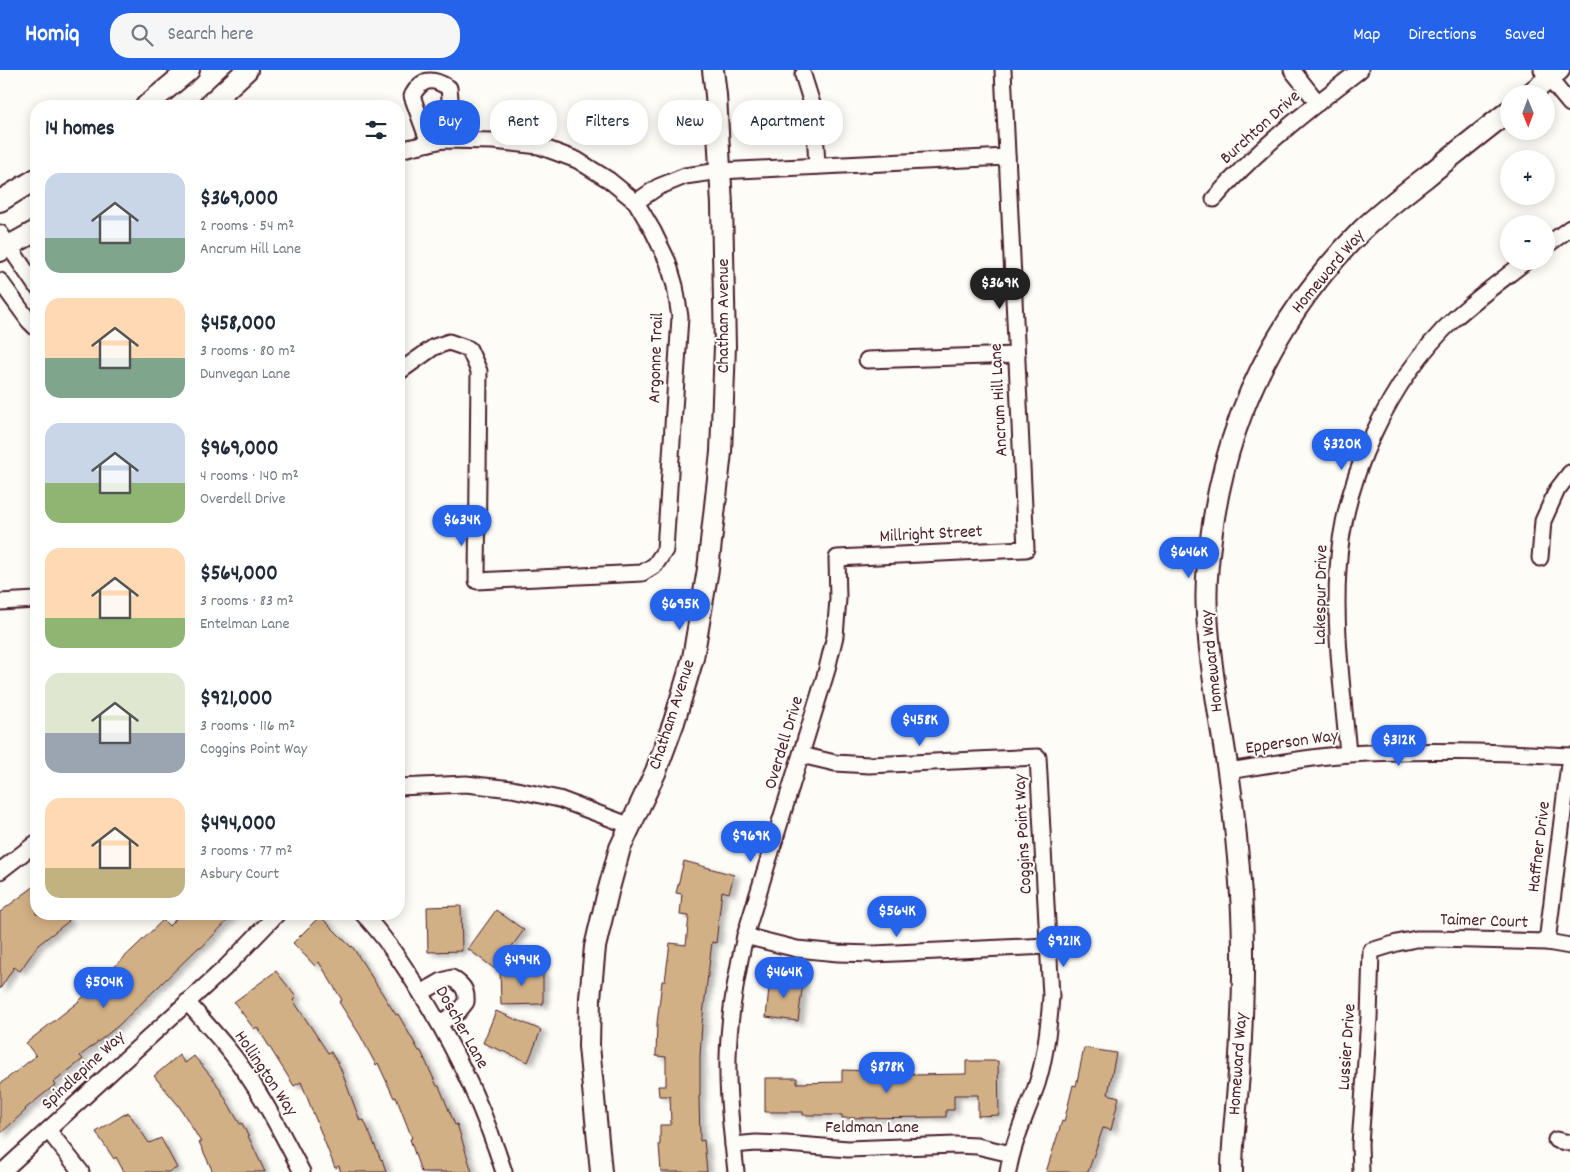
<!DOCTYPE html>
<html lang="en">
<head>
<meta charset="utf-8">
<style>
	:root { --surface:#fff; --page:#f6f6f7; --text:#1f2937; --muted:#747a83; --accent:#2563eb }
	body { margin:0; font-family:Dekko,sans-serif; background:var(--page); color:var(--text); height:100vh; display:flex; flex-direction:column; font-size:19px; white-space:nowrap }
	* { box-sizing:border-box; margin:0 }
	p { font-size:16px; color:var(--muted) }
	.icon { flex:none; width:28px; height:28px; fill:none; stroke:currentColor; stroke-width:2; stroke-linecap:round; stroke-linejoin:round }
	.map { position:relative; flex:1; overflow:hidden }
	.details { position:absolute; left:30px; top:30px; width:375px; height:820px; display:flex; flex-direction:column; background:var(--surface); border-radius:20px; box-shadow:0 2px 12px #0003 }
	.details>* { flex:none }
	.hud { position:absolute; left:420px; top:30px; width:475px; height:45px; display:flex; gap:10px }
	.needle { width:32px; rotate:179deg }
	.buttons { position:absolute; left:1500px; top:15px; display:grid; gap:10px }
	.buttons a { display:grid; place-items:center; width:55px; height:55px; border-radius:50%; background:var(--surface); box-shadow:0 2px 12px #0003; font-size:25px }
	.price { position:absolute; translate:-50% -42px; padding:0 11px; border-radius:18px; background:var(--accent); color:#fff; font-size:16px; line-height:32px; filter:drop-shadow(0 1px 2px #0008) }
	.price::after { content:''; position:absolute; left:50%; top:30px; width:15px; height:11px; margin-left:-8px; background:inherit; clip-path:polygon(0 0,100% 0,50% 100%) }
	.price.active { background:#222; color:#fff }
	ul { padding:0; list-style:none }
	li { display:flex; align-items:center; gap:15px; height:125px; padding:0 15px }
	li span { display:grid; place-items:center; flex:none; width:140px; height:100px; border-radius:15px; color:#555 }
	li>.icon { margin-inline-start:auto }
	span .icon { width:60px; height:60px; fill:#fffc; stroke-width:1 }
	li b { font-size:21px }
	h2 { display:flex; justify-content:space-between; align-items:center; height:60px; padding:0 15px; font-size:21px }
	.tag { padding:0 18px; border-radius:20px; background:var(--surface); box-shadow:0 2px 12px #0003; font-size:18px; line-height:45px }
	.tag.active { background:var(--accent); color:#fff }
	header { display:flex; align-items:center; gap:30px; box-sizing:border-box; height:70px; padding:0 25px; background:var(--accent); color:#fff }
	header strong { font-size:24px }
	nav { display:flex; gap:28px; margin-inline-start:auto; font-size:18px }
	.search { width:350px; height:45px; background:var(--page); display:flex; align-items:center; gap:12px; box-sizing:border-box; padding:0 18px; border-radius:20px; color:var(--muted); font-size:19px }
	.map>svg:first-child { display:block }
</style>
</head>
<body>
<header>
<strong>Homiq</strong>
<div class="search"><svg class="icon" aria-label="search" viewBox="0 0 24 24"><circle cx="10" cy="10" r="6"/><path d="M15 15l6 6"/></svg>Search here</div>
<nav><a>Map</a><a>Directions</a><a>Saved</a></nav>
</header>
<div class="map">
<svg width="1570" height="1102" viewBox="0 0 1570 1102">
	<defs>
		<filter id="shadow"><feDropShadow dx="5.5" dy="3" stdDeviation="2.5" flood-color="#0004"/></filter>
	</defs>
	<rect width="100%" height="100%" fill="#fdfcf7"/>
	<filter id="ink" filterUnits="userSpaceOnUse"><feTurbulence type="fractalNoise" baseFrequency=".02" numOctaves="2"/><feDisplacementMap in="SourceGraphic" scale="10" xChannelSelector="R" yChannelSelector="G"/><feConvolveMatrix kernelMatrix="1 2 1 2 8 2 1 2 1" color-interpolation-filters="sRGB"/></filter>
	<g filter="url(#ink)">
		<g fill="#d2b085" stroke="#4a1f2b" filter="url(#shadow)">
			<polygon points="684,791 734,805 729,823 722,821 716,873 712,872 702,953 700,987 700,1026 699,1026 700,1071 704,1070 707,1102 661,1102 659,1074 660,1074 660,1055 671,1055 670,1026 659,1026 658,1016 666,1016 666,987 656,986 657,953 662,911 665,911 670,873 686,875 689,846 680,845 682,824 676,823"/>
			<polygon points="36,815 36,844 63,844 69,851 38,875 20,901 14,897 0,919 0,842"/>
			<polygon points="461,836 462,881 428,882 427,837"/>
			<polygon points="496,840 524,860 495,899 468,879"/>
			<polygon points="181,844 234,844 201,878 199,877 118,956 80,986 83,989 53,1013 55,1015 25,1039 26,1040 0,1064 0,1014 36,986 26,973 78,932 163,850 169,856"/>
			<polygon points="320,846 351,877 352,876 396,945 398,944 419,981 421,981 437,1016 439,1016 455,1055 457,1054 472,1102 421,1102 410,1069 412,1068 396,1027 394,1028 378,993 376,995 360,965 339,932 342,930 319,892 315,896 293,873"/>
			<polygon points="500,900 543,900 543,934 501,935"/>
			<polygon points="276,901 296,927 293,930 328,983 331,982 340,997 360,1051 364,1050 381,1090 382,1089 386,1102 341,1102 339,1096 335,1098 301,1012 294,1016 257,957 254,959 234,932"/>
			<polygon points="770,908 803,912 798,951 766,947"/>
			<polygon points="496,941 541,960 528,992 483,973"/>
			<polygon points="1084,978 1116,983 1108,1024 1119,1027 1111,1060 1103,1058 1088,1102 1046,1102 1062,1051 1064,1052 1073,1015 1076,1016"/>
			<polygon points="179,985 185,993 194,986 215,1011 240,1054 242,1053 265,1102 213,1102 199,1072 201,1072 179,1036 154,1006"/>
			<polygon points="966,991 998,991 999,1045 978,1046 978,1025 954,1025 954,1040 946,1040 946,1047 842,1048 842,1045 803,1045 803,1042 765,1042 765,1008 797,1008 797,1013 842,1012 842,1000 875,1001 875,1004 914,1003 914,1005 966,1004"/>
			<polygon points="128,1042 149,1073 161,1068 177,1098 169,1102 124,1102 116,1087 114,1089 96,1062"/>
		</g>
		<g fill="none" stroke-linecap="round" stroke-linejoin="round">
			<g stroke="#4a1f2b" stroke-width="19">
				<g id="street">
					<polyline points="1292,0 1318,33"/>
					<polyline points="1542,0 1570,34"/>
					<polyline points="803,5 814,40 817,96"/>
					<path d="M 429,73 L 412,26 C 422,8 432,7 449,18 L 450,28 L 443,70"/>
					<polyline points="399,80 443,70 493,71 539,76 577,90 609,110 636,132 653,161 668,192 675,216 680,247 665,480 655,495 642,503 477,511 479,301 469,279 449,272 434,277 399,302"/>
					<path d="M 1214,129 C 1256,80 1309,39 1360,0"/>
					<polyline points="636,132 658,117 685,106 720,101 1007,87"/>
					<polyline points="0,163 36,216"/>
					<polyline points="1546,176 1570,158"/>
					<polyline points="0,211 29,251 36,258"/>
					<polyline points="867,290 1017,285"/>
					<polyline points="1540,488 1543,451 1557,420 1570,403"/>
					<polyline points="0,532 36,530"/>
					<path d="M 1348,684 C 1343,623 1334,561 1338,500 C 1343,408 1389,311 1455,248 C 1477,228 1502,210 1526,191"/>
					<path d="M 801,685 L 835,693 L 869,695 L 1038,687 L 1051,926 C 1049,957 1046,985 1037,1014 C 1027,1043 1013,1071 1008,1102"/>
					<path d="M 1228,701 C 1268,695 1308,687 1349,684 C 1423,679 1496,682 1570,686"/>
					<polyline points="399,717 466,714 512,719 559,729 631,756"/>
					<polyline points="0,801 36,773"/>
					<path d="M 363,844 C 384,866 401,891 417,917 C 454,975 483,1036 504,1102"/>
					<polyline points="745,866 797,879 838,883 874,884 1048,876"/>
					<polyline points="1547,872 1570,686"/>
					<path d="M 421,923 L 442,911 L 452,908 C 463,915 467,920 466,932 L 458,942 L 440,953"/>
					<path d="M 187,932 C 201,948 215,963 228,979 C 258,1016 280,1060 302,1102"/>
					<polyline points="48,1060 81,1102"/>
					<polyline points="1556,1070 1570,1073"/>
					<polyline points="733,1075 756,1073 786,1074 848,1079 955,1075 977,1076 1011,1084"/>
					<polyline points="2,1102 226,897 277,844"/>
					<path d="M 736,1102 C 732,1064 727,1025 728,987 C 729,946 736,906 745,866 L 826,603 L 835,566 L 838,529 L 837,488 L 1026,479 L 1003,0"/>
					<polyline points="1361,1102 1360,1074 1369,948 1371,881 1397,873 1416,869 1436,869 1547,872 1570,876"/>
				</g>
			</g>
			<g stroke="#4a1f2b" stroke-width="24">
				<g id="secondary">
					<polyline points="1530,24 1559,0"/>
					<polyline points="146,36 189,0"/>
					<polyline points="208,36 247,0"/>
					<polyline points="0,131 36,109"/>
					<polyline points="0,181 36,161"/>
					<polyline points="601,1102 589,976 590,928 595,877 608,822 620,778 656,701 674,652 693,588 708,499 721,382 725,276 722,135 716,25 713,0"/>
					<path d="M 1232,1102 C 1232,1069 1237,1035 1239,1002 C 1243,943 1245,884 1241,825 C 1238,783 1234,742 1228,701 C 1220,649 1210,597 1207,543 C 1205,516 1208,488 1212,461 C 1228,343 1278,244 1362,160 C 1382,141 1404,124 1426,107 C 1453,85 1481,63 1509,41"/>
				</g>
			</g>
			<use href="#street" stroke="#fdfcf7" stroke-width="15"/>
			<use href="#secondary" stroke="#fdfcf7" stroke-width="20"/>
		</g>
	</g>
	<g text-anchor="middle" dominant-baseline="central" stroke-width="4" stroke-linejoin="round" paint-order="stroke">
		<g font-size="18" fill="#4a1f2b" stroke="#fdfcf7">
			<text transform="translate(1261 58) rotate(-42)">Burchton Drive</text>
			<text transform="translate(1329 202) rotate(-50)">Homeward Way</text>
			<text transform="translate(724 246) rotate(-90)">Chatham Avenue</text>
			<text transform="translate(657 288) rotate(-88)">Argonne Trail</text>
			<text transform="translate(1000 330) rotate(-93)">Ancrum Hill Lane</text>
			<text transform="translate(931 465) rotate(-3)">Millright Street</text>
			<text transform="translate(1322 525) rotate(-89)">Lakespur Drive</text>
			<text transform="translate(1213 591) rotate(-96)">Homeward Way</text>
			<text transform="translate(673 645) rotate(-72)">Chatham Avenue</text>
			<text transform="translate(785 673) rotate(-73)">Overdell Drive</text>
			<text transform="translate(1292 673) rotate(-8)">Epperson Way</text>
			<text transform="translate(1024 764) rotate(-93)">Coggins Point Way</text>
			<text transform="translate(1540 777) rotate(-83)">Haffner Drive</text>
			<text transform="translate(1484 852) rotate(2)">Taimer Court</text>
			<text transform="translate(461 958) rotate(61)">Doscher Lane</text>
			<text transform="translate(1348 977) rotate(-86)">Lussier Drive</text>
			<text transform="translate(1239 994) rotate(-86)">Homeward Way</text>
			<text transform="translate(84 1001) rotate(-43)">Spindlepine Way</text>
			<text transform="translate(265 1004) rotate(56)">Hollington Way</text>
			<text x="872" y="1058">Feldman Lane</text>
		</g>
	</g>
</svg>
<div class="buttons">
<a><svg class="needle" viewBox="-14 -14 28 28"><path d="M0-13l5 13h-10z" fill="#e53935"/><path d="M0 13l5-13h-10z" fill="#747a83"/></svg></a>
<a>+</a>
<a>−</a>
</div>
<b class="price active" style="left:1000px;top:240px">$369K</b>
<b class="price" style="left:1342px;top:401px">$320K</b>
<b class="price" style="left:462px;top:477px">$634K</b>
<b class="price" style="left:1189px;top:509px">$646K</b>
<b class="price" style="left:680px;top:561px">$695K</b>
<b class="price" style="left:920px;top:677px">$458K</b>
<b class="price" style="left:1399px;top:697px">$312K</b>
<b class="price" style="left:751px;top:793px">$969K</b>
<b class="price" style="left:897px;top:868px">$564K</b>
<b class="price" style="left:1064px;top:898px">$921K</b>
<b class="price" style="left:522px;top:917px">$494K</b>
<b class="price" style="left:784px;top:929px">$464K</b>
<b class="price" style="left:104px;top:939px">$504K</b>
<b class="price" style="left:887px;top:1024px">$878K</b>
<div class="hud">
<a class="tag active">Buy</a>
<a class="tag">Rent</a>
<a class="tag">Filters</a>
<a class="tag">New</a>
<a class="tag">Apartment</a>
</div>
<section class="details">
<h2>14 homes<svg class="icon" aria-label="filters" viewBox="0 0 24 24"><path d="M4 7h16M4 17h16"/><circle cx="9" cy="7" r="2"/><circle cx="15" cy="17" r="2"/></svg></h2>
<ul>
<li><span style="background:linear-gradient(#c9d6e8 65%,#7fa58c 0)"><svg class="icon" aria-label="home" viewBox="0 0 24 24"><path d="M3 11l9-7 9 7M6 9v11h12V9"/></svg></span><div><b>$369,000</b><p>2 rooms · 54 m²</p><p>Ancrum Hill Lane</p></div></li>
<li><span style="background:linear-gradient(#ffd9b3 60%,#7fa58c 0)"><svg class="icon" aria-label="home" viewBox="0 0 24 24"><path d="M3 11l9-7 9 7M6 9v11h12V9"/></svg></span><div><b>$458,000</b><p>3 rooms · 80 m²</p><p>Dunvegan Lane</p></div></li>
<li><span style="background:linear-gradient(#c9d6e8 60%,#8fb573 0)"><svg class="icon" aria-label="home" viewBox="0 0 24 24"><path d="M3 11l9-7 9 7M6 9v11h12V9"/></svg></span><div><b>$969,000</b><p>4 rooms · 140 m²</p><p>Overdell Drive</p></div></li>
<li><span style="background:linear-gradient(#ffd9b3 70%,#8fb573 0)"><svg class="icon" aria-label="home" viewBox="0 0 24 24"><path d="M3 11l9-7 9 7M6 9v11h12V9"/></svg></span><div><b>$564,000</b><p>3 rooms · 83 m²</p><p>Entelman Lane</p></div></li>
<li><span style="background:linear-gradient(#dfe7d0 60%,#9aa5b1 0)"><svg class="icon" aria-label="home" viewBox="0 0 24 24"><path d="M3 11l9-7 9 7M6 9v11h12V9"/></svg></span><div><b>$921,000</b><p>3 rooms · 116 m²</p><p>Coggins Point Way</p></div></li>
<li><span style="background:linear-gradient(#ffd9b3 70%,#c2b280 0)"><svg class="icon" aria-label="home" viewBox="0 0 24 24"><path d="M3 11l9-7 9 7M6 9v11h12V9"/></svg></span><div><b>$494,000</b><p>3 rooms · 77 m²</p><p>Asbury Court</p></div></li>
</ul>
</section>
</div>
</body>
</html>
